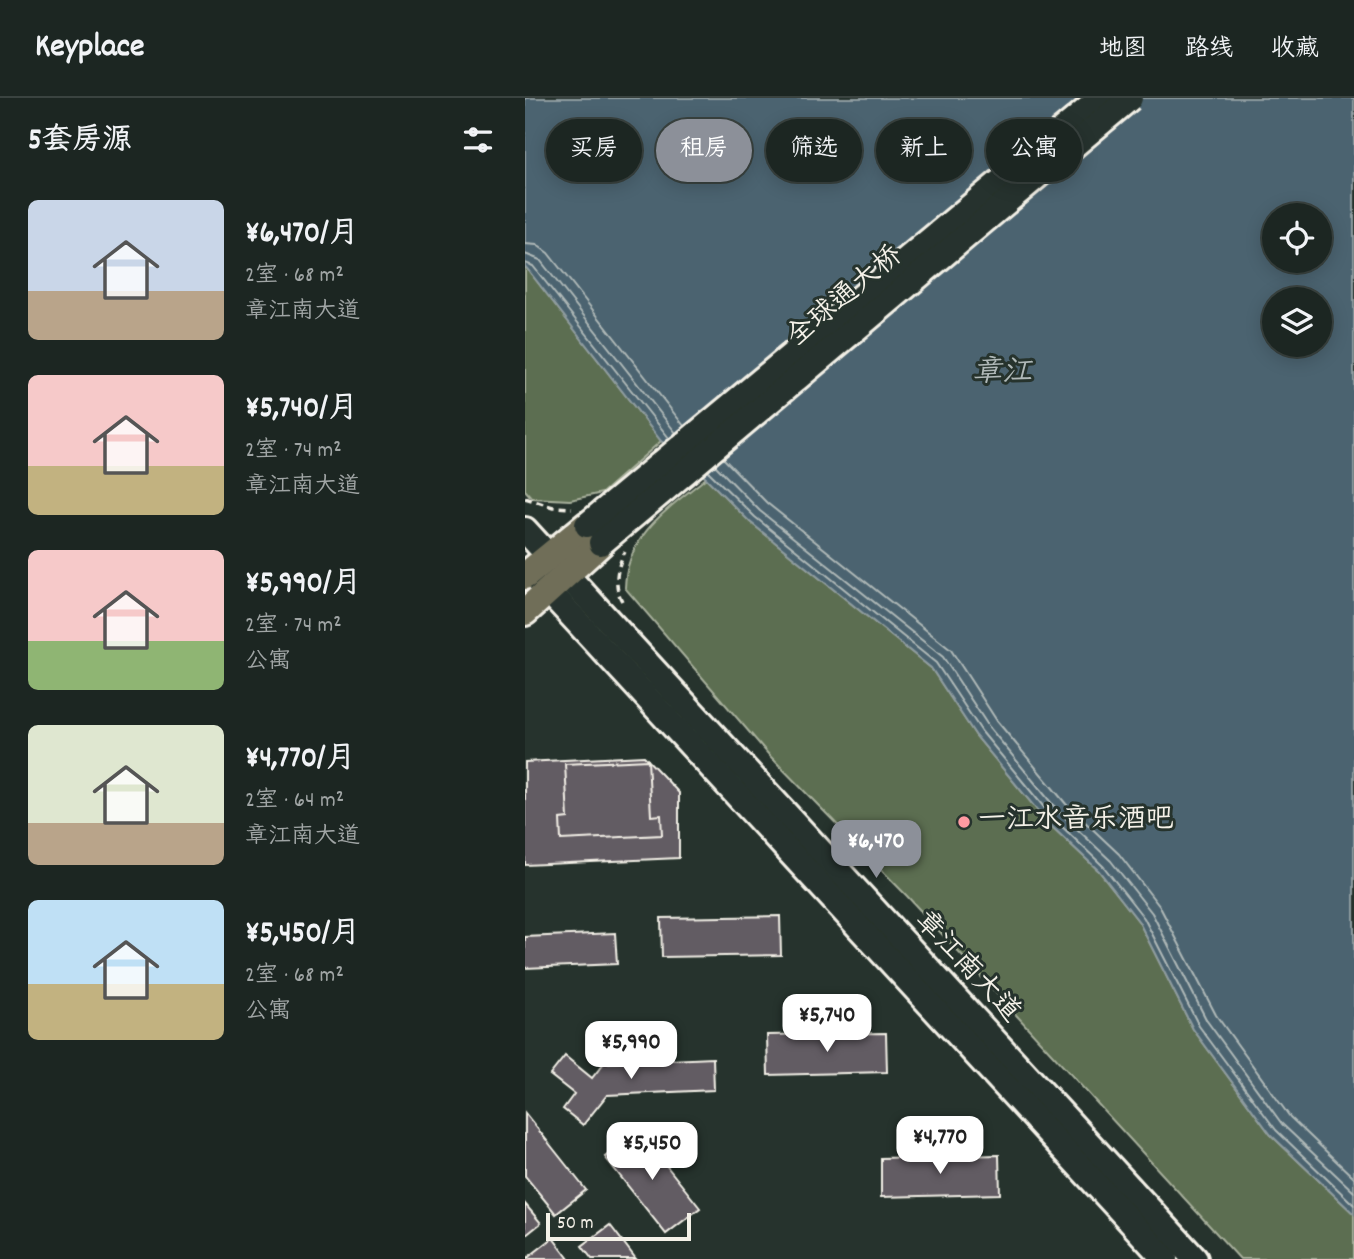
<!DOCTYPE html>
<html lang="zh">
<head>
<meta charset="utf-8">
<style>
	:root { --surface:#1c2622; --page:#252e2a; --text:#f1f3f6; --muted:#a0a5a5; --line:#3a4340; --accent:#8c9099 }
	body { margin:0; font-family:Dekko,"LXGW WenKai TC",sans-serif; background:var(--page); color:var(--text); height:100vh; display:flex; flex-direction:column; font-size:26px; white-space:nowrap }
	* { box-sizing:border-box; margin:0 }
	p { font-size:23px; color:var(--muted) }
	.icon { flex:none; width:38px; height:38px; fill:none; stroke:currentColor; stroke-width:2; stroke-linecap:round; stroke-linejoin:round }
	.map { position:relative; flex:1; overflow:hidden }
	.details { display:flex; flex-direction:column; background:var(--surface); width:525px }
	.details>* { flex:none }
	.top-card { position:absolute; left:21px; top:21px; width:665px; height:63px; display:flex; gap:14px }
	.controls { position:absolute; left:737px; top:105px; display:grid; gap:14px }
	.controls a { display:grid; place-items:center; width:70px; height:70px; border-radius:50%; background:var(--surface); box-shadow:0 4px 18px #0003,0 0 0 2px var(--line); font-size:35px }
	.scale { position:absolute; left:21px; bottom:18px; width:145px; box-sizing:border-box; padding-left:7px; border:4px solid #f4f1e8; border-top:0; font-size:19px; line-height:24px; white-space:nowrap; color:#f4f1e8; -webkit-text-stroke:5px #26332d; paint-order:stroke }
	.price { position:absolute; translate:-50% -60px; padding:0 16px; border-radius:14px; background:#fff; color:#222; font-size:23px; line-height:46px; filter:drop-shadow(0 2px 4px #0008) }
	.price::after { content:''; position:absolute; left:50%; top:42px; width:21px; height:16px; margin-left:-10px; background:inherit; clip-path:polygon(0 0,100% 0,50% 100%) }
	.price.current { background:var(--accent); color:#fff }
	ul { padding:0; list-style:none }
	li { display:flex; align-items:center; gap:21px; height:175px; padding:0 28px }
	li span { display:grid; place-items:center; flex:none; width:196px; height:140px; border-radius:10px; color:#555 }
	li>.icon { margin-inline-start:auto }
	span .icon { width:84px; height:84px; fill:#fffc; stroke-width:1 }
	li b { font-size:30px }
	h2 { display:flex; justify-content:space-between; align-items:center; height:84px; padding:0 28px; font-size:30px }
	.pill { padding:0 24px; border-radius:32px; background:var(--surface); box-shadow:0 4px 18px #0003,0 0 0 2px var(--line); font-size:24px; line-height:63px }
	.pill.current { background:var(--accent); color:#fff }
	header { display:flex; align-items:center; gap:42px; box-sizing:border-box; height:98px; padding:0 35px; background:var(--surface); border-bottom:2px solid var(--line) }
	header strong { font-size:33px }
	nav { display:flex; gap:38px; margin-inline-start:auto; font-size:24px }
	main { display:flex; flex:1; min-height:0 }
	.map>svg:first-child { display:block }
</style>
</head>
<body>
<header>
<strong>Keyplace</strong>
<nav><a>地图</a><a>路线</a><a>收藏</a></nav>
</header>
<main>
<section class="details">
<h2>5套房源<svg class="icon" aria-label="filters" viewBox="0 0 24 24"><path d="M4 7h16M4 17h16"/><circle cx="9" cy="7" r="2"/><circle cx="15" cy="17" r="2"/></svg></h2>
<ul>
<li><span style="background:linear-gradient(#c9d6e8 65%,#b9a48a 0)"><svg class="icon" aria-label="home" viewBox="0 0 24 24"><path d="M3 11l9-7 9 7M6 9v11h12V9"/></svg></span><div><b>¥6,470/月</b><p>2室 · 68 m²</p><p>章江南大道</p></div></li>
<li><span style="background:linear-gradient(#f6c9c9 65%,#c2b280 0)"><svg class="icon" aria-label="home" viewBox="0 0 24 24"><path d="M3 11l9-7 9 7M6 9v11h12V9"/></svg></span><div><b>¥5,740/月</b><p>2室 · 74 m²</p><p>章江南大道</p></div></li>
<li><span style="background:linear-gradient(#f6c9c9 65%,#8fb573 0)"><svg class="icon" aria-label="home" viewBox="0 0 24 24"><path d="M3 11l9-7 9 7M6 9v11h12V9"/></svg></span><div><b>¥5,990/月</b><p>2室 · 74 m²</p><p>公寓</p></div></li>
<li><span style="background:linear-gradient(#dfe7d0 70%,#b9a48a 0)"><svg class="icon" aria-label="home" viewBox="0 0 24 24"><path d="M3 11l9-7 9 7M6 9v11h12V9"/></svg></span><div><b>¥4,770/月</b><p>2室 · 64 m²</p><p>章江南大道</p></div></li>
<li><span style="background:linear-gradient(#bfe0f5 60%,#c2b280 0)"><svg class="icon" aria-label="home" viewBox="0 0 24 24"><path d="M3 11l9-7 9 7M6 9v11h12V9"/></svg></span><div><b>¥5,450/月</b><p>2室 · 68 m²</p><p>公寓</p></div></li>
</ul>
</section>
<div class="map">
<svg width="829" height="1161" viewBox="0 0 829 1161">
	<rect width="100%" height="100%" fill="#26332d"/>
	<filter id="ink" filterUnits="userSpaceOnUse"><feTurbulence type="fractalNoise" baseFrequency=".0143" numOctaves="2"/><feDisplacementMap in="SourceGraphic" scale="14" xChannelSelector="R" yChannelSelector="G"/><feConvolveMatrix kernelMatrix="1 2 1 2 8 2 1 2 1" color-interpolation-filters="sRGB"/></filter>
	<g filter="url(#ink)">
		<g fill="#5c6e51" stroke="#a8b09c" stroke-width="2">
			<polygon points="0,168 136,343 77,395 45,402 7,400 0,392"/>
			<path d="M 181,380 L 225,424 L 406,570 L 451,638 L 522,724 L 574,773 L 614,824 L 668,931 L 746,1037 L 829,1116 L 829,1161 L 715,1161 L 382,798 L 244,657 L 100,490 C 101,437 143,411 181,380 Z"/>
		</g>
		<path fill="#4b6470" stroke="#8f9ca0" stroke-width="2" fill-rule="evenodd" d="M 0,0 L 829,0 L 829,1116 L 746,1037 L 668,931 L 614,824 L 574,773 L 522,724 L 451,638 L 406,570 L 225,424 L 181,380 L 136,343 L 0,168 ZM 749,117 L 794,117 L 794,163 L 749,163 ZM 749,201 L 794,201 L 794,247 L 749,247 Z"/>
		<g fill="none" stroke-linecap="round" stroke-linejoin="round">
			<g stroke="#b0b9b8" stroke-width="2">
				<polyline points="0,146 12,147 23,155 159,328"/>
				<polyline points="0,156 15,162 151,335"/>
				<polyline points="0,165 8,168 144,340"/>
				<polyline points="198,360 242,405 426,552 472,623 541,706 594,756 635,809 691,917 765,1019 829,1080"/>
				<polyline points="190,367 235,413 418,559 464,629 533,713 586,763 627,815 682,923 757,1026 829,1094"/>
				<polyline points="183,373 230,419 411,565 457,634 527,719 579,769 619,820 674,928 751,1032 829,1107"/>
			</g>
		</g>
		<g fill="#625b63" stroke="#f4f1e8" stroke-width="2">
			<polygon points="119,658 154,695 154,760 0,767 0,664"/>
			<polygon points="123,662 126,718 136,717 137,737 36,742 35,721 43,720 40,666"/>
			<polygon points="255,818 256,857 137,859 136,820"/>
			<polygon points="90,835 92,866 0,870 0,839"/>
			<polygon points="361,935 362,974 243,977 242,937"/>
			<polygon points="40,958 67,980 79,965 188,960 189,992 82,997 58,1027 38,1011 49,996 25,977"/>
			<polygon points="0,1015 61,1092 31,1116 0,1078"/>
			<polygon points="113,1032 175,1110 141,1136 80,1059"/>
			<polygon points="474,1057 475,1096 356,1099 356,1060"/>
			<polygon points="0,1106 16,1125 0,1138"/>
			<polygon points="85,1127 111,1161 67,1161 57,1148"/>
			<polygon points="28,1140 44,1161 1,1161"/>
		</g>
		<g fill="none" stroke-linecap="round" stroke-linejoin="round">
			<g stroke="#f4f1e8" stroke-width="30">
				<g id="secondary">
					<polyline points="0,432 670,1161"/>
					<polyline points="10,478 640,1161"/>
				</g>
			</g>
			<g stroke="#f4f1e8" stroke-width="32">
				<g id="primary">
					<polyline points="0,478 62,427"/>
					<polyline points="0,514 76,445"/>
				</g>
			</g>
			<g stroke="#f4f1e8" stroke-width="3.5" stroke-dasharray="7 5" stroke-linecap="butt">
				<polyline points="0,400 28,409 47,410"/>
				<path d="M 97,503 C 88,487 92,468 100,454"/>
			</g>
			<use href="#secondary" stroke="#26332d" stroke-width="24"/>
			<use href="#primary" stroke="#706e59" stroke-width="26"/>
			<g stroke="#f4f1e8" stroke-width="30" stroke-linecap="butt">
				<g id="secondary-bridge">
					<polyline points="62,427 576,0"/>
					<polyline points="76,445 605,0"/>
				</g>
			</g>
			<use href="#secondary-bridge" stroke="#26332d" stroke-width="24"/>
		</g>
	</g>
	<circle fill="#ff9aa2" stroke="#26332d" stroke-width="2.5" cx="439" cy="724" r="7"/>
	<g text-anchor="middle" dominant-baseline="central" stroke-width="6" stroke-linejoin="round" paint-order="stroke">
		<g font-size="28" fill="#f4f1e8" stroke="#26332d">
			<text transform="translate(321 200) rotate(-40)">全球通大桥</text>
			<text transform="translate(441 870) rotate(47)">章江南大道</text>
		</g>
		<g font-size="28" fill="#f4f1e8" stroke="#26332d" text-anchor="start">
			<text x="453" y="724">一江水音乐酒吧</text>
		</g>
		<g font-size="30" font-style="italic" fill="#b0b9b8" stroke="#26332d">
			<text x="477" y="276">章江</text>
		</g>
	</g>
</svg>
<div class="controls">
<a><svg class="icon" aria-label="locate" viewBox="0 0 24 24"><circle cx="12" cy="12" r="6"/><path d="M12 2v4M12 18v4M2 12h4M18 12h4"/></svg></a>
<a><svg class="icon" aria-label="layers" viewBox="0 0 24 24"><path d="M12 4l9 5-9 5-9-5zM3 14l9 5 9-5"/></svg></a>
</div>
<div class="scale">50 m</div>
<b class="price current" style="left:351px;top:782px">¥6,470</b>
<b class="price" style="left:302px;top:956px">¥5,740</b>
<b class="price" style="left:106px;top:983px">¥5,990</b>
<b class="price" style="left:415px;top:1078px">¥4,770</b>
<b class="price" style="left:127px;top:1084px">¥5,450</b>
<div class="top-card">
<a class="pill">买房</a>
<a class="pill current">租房</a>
<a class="pill">筛选</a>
<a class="pill">新上</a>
<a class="pill">公寓</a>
</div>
</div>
</main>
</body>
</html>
